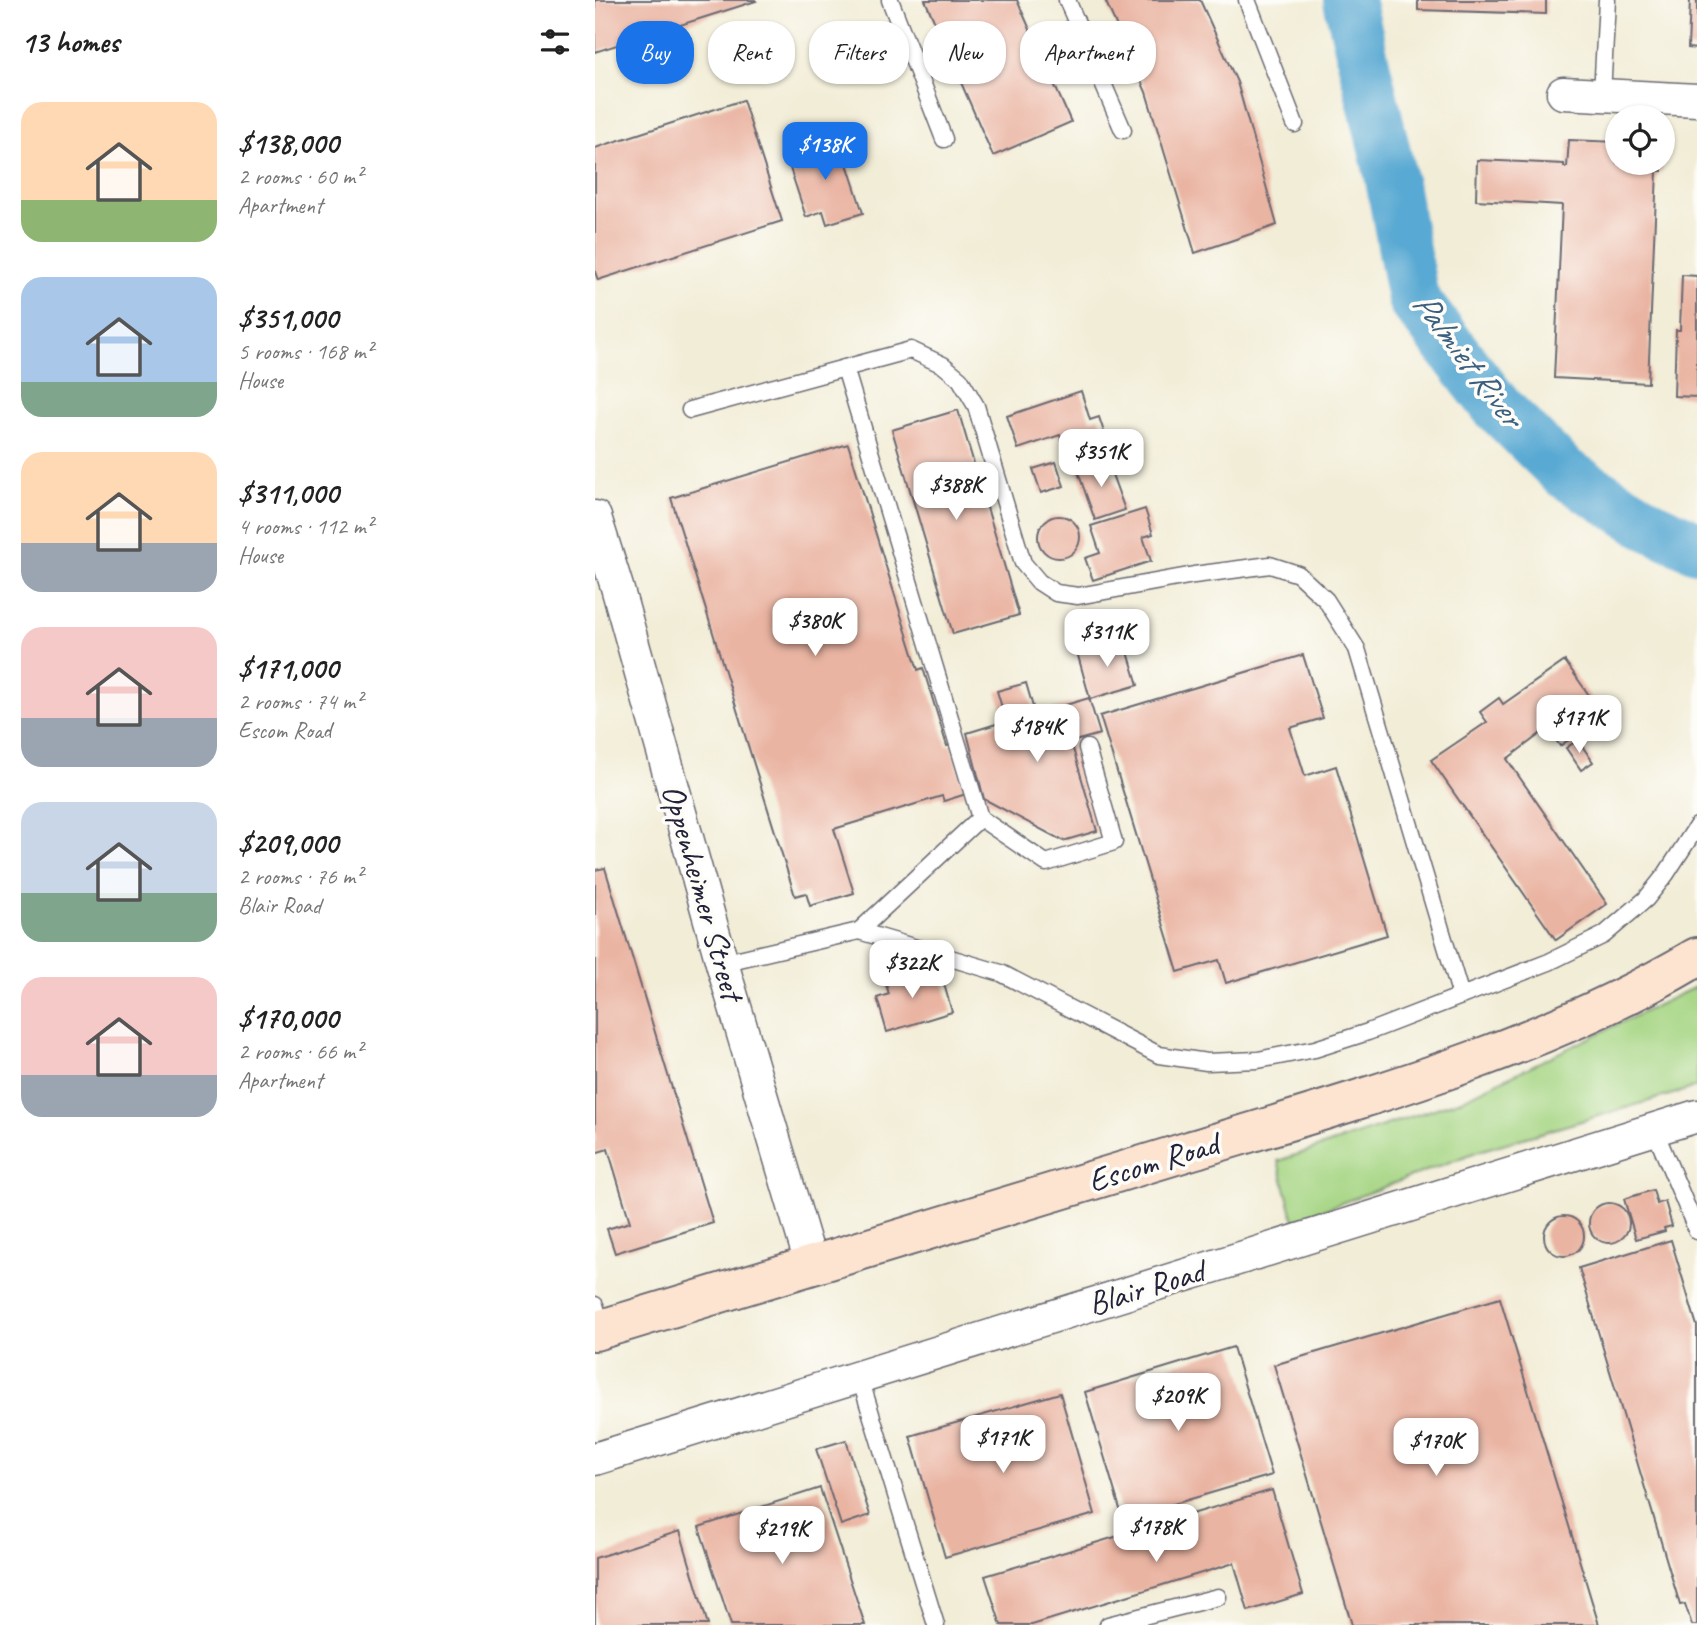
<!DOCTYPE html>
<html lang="en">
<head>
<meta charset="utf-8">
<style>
	:root { --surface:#fff; --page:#f2f2f2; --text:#222; --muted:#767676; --accent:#1a73e8 }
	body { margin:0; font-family:Caveat,sans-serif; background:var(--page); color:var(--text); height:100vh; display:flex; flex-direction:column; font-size:26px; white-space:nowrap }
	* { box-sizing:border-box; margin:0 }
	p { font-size:23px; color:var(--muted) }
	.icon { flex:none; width:38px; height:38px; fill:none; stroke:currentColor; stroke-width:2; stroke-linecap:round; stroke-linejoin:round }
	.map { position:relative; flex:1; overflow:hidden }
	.details { display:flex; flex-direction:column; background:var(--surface); width:595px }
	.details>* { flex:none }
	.top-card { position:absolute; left:21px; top:21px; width:665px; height:63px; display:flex; gap:14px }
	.fabs { position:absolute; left:1010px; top:105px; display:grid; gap:14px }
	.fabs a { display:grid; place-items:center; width:70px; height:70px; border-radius:50%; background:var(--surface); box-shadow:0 2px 5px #0004; font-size:35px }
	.price { position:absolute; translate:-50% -60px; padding:0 16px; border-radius:14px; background:#fff; color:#222; font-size:23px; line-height:46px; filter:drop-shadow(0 2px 4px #0008) }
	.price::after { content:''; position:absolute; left:50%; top:42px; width:21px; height:16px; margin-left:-10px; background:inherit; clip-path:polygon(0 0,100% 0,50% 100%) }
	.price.current { background:var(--accent); color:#fff }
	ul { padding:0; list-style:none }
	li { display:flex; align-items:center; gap:21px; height:175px; padding:0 21px }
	li span { display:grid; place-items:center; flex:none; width:196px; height:140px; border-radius:21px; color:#555 }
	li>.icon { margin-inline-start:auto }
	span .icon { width:84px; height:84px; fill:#fffc; stroke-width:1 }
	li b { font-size:30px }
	h2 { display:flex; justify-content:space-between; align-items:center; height:84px; padding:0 21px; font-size:30px }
	.chip { padding:0 24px; border-radius:28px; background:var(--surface); box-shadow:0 2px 5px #0004; font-size:24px; line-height:63px }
	.chip.current { background:var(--accent); color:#fff }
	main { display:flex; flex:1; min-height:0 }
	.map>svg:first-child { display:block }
</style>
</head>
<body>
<main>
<section class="details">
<h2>13 homes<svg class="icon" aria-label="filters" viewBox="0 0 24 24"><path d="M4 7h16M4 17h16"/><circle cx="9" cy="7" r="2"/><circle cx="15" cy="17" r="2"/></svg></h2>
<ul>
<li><span style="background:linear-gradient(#ffd9b3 70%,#8fb573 0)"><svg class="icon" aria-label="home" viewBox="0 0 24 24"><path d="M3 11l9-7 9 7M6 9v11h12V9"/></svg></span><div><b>$138,000</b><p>2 rooms · 60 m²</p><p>Apartment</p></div></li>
<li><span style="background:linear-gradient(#a9c7e8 75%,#7fa58c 0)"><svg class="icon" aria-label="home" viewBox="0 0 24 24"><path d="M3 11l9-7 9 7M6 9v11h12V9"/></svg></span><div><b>$351,000</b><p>5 rooms · 168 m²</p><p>House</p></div></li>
<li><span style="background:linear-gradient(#ffd9b3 65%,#9aa5b1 0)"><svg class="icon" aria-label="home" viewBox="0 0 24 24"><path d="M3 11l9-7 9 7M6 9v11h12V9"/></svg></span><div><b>$311,000</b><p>4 rooms · 112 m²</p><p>House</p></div></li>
<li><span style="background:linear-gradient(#f6c9c9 65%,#9aa5b1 0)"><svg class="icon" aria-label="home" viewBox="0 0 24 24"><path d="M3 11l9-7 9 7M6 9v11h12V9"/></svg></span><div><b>$171,000</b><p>2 rooms · 74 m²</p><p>Escom Road</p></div></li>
<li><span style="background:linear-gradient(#c9d6e8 65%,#7fa58c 0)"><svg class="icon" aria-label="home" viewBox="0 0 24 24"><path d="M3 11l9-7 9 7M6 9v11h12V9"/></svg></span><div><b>$209,000</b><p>2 rooms · 76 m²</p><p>Blair Road</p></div></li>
<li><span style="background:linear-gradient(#f6c9c9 70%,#9aa5b1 0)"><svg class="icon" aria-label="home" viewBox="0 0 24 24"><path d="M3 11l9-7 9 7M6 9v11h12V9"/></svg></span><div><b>$170,000</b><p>2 rooms · 66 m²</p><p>Apartment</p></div></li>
</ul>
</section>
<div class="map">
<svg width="1102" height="1625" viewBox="0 0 1102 1625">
	<rect width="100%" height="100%" fill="#fdfcf7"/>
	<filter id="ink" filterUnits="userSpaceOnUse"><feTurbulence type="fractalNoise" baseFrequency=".0143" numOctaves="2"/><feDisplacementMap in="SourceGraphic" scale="14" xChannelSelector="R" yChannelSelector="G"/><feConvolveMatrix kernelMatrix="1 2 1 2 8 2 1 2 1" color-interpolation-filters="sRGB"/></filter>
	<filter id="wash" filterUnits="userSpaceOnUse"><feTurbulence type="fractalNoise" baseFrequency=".00686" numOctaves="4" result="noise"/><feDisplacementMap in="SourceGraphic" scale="28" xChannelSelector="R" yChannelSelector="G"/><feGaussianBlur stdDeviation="1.57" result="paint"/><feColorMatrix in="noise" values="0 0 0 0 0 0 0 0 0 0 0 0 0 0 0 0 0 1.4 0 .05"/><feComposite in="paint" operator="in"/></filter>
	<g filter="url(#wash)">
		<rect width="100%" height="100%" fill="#f2edd7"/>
		<polygon fill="#a6d583" stroke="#647c5f" stroke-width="2" points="1102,986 1102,1087 884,1151 699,1221 683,1161 866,1100"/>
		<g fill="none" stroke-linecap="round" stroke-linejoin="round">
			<polyline stroke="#59a9d3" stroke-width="52" points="754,0 795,174 818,299 901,406 968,472 1058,527 1102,547"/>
		</g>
		<g id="blocks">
			<g fill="#eab4a2">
				<polygon points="0,0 160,0 161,1 0,52"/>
				<polygon points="330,0 422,0 476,122 398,156"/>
				<polygon points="510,0 605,0 642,82 682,225 600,253 551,92"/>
				<polygon points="823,0 951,0 951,14 823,10"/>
				<polygon points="1095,0 1102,0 1102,49 1093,48"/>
				<polygon points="148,100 187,221 3,280 0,272 0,148"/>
				<polygon points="244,139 268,213 232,224 228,211 211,217 191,156"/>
				<polygon points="974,140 1022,142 1022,163 1067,163 1067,171 1062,171 1053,383 959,378 967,205 881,200 882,160 969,164 969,167 972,167"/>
				<polygon points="1087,275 1102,276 1102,397 1079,396 1081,330 1085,330"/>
				<polygon points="486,391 495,420 504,417 512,441 503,444 507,454 475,465 465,435 423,449 412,416"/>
				<polygon points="363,410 424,615 358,634 297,430"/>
				<polygon points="253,444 323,670 328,668 352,746 356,745 371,794 349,801 347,796 239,829 259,893 215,906 211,893 200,896 76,498"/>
				<polygon points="511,458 530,510 500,520 482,469"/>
				<polygon points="461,462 469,486 446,493 438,469"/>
				<polygon points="550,509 558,534 548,537 556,561 498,580 490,558 505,553 496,526"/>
				<circle cx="464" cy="537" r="21"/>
				<polygon points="529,639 543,685 495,699 482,652"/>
				<polygon points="708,655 728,718 695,728 710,776 741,766 792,935 631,983 624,960 583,972 505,716"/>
				<polygon points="970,661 1008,715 965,746 953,728 912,759 1012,904 961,940 836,760 892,722 885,712 904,698 908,704"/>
				<polygon points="431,683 440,714 494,698 505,734 476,742 502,831 468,841 389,799 372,733 411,721 402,691"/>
				<polygon points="983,740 998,762 986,770 971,748"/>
				<polygon points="10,868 118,1223 20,1253 12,1229 35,1222 13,1149 0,1153 0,870"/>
				<polygon points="315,967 321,986 347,977 357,1012 292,1032 282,998 294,994 288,975"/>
				<polygon points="1058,1190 1062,1204 1070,1201 1077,1226 1069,1228 1070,1231 1041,1239 1029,1199"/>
				<circle cx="1014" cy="1223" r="20"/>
				<circle cx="969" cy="1236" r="20"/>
				<polygon points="1076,1240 1102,1326 1102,1625 1097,1625 1090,1604 1085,1605 984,1268"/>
				<polygon points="905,1298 1004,1625 757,1625 679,1365"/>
				<polygon points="638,1347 677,1475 528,1519 490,1392"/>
				<polygon points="465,1393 500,1514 350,1557 315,1436"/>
				<polygon points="251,1440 275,1515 246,1525 221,1449"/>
				<polygon points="225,1488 270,1625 136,1625 104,1527"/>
				<polygon points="677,1490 708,1594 653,1611 639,1563 437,1625 406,1625 390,1576"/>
				<polygon points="85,1531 113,1625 0,1625 0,1558"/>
			</g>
		</g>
	</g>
	<g filter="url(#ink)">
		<use href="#blocks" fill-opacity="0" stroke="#6b6972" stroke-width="2"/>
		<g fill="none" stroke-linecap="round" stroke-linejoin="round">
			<g stroke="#6b6972" stroke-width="19">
				<g id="lane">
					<polyline points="295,0 349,139"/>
					<polyline points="472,0 528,130"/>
					<polyline points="652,0 700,124"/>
					<polyline points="1007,95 1012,0"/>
					<polyline points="250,368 385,818 451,863 519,842 492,748"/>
					<polyline points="95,410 316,350 348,365 365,379 381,406 428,563 444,582 461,593 483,596 599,575 675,565 703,574 731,600 762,649 866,996"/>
					<polyline points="264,931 385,818"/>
					<polyline points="127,963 264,931 406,973 564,1055 612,1062 663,1060 720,1049 773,1032 954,962 1009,935 1051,899 1071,874 1102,826"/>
					<polyline points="1059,1129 1102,1231"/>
					<polyline points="0,1305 7,1329"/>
					<polyline points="264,1375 341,1625"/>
					<polyline points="513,1625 623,1597"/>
				</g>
			</g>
			<g stroke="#6b6972" stroke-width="35">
				<g id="street">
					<polyline points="968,93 1102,100"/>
					<polyline points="0,517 22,587 127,963 217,1267"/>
					<polyline points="0,1459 1102,1116"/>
				</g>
			</g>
			<g stroke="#6b6972" stroke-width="42">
				<path id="secondary" d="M 0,1331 C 199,1272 397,1212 594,1151 C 766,1099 948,1049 1102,957"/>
			</g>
			<use href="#lane" stroke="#fff" stroke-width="16"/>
			<use href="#street" stroke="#fff" stroke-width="32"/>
			<use href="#secondary" stroke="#fde4d1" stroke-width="38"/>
		</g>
	</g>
	<g text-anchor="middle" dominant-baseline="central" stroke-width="7" stroke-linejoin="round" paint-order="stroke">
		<g font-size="33" fill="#22223b" stroke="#fdfcf7">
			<text transform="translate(108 892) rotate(74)">Oppenheimer Street</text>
			<text transform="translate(558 1162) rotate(-17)">Escom Road</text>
			<text transform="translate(551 1287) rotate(-17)">Blair Road</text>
		</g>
		<g font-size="35" font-style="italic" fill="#3b5f7f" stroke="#fdfcf7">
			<text transform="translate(873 359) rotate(53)">Palmiet River</text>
		</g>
	</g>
</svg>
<div class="fabs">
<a><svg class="icon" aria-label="locate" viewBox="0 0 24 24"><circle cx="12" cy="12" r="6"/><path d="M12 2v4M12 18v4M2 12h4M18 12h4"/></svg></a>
</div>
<b class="price current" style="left:230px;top:182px">$138K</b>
<b class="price" style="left:506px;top:489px">$351K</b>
<b class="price" style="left:361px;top:522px">$388K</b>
<b class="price" style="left:220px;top:658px">$380K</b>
<b class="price" style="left:512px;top:669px">$311K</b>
<b class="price" style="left:984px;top:755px">$171K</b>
<b class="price" style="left:442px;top:764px">$184K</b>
<b class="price" style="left:317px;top:1000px">$322K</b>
<b class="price" style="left:583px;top:1433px">$209K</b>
<b class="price" style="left:408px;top:1475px">$171K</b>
<b class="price" style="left:841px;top:1478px">$170K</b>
<b class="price" style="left:561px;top:1564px">$178K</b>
<b class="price" style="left:187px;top:1566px">$219K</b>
<div class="top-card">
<a class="chip current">Buy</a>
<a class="chip">Rent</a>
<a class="chip">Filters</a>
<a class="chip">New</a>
<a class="chip">Apartment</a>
</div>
</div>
</main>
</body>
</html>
